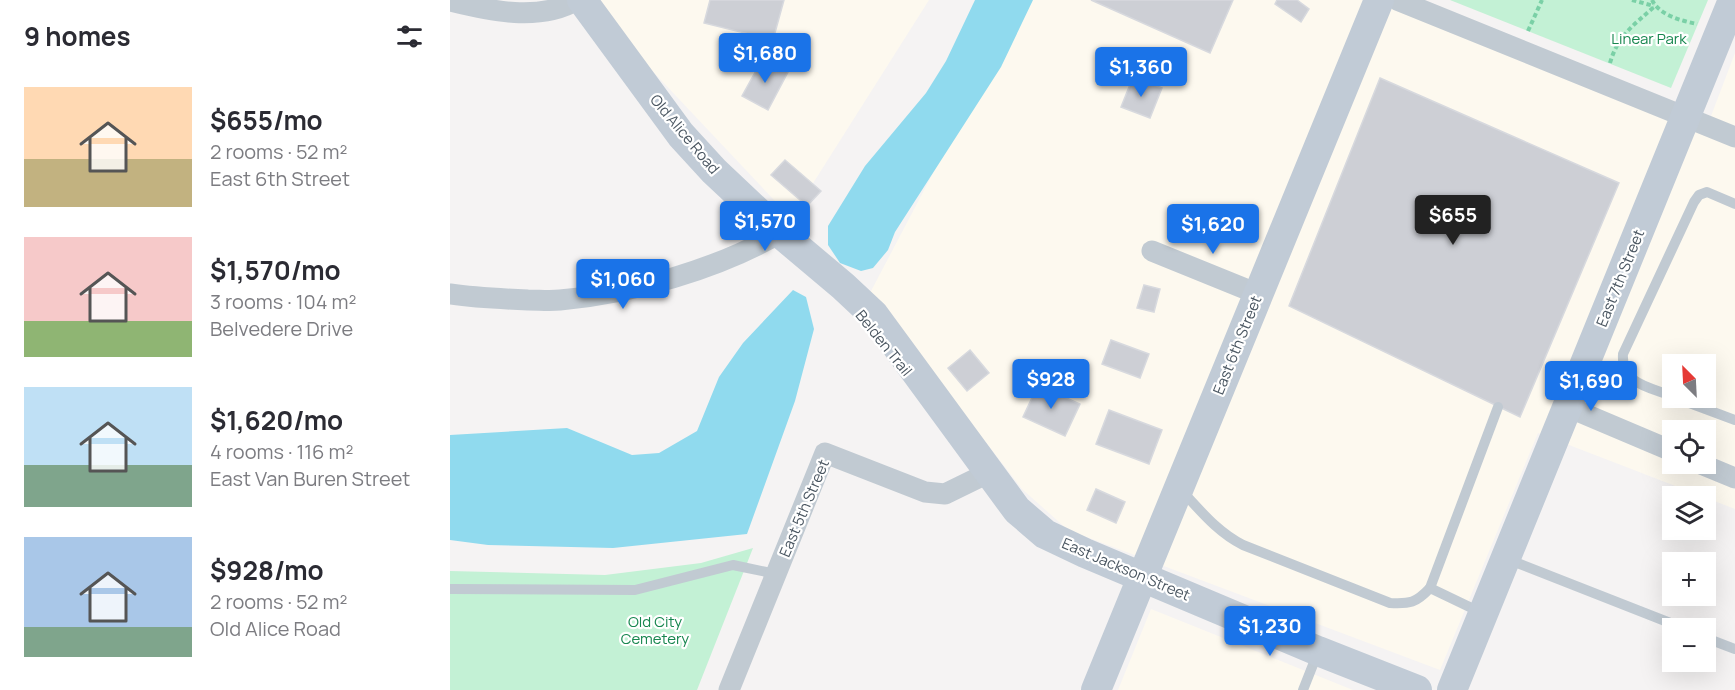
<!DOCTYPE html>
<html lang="en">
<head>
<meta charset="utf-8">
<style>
	:root { --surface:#fff; --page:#f2f2f3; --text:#2b2b33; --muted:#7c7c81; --accent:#1a73e8 }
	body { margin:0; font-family:Manrope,sans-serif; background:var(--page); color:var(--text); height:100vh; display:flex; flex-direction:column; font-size:22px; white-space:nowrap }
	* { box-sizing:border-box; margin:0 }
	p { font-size:20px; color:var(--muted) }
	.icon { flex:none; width:33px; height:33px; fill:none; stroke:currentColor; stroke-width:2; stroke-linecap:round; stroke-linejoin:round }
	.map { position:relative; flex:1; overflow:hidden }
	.drawer { display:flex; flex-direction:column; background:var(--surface); width:450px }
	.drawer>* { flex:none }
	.needle { width:39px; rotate:336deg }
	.fabs { position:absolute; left:1212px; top:354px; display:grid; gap:12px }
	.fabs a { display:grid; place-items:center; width:54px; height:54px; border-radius:0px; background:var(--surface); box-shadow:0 6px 24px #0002; font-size:30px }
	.price { position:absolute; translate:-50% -51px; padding:0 14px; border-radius:6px; background:var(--accent); color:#fff; font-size:20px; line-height:39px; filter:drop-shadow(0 2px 3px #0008) }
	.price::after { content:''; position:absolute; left:50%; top:36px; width:18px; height:14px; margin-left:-9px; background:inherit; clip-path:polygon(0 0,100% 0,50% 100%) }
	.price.current { background:#222; color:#fff }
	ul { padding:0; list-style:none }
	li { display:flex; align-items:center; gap:18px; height:150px; padding:0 24px }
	li span { display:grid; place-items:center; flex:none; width:168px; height:120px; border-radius:0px; color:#555 }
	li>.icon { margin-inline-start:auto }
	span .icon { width:72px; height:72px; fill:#fffc; stroke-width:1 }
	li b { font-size:26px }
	h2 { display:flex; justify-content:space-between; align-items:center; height:72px; padding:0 24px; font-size:26px }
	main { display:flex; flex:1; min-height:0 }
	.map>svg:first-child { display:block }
</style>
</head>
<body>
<main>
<section class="drawer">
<h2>9 homes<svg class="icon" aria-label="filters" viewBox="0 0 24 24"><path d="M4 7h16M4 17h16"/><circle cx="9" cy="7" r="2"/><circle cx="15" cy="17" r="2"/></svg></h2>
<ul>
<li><span style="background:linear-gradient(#ffd9b3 60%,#c2b280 0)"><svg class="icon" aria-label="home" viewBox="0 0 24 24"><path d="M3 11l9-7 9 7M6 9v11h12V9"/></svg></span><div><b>$655/mo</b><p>2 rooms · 52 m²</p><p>East 6th Street</p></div></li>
<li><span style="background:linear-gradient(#f6c9c9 70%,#8fb573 0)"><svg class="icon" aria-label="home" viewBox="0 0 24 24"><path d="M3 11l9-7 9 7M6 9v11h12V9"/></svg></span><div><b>$1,570/mo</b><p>3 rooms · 104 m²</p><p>Belvedere Drive</p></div></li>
<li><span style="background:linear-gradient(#bfe0f5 65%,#7fa58c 0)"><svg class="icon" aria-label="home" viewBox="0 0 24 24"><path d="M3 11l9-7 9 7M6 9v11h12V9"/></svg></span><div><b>$1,620/mo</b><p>4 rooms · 116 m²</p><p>East Van Buren Street</p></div></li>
<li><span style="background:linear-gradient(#a9c7e8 75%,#7fa58c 0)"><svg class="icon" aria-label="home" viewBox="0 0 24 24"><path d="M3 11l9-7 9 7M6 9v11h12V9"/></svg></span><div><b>$928/mo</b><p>2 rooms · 52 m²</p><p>Old Alice Road</p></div></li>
</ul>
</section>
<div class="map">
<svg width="1285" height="690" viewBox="0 0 1285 690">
	<rect width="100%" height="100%" fill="#f5f3f3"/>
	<g fill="#fdf9ef" fill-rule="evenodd">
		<polygon points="146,0 479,0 341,218 178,45"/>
		<path d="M 574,0 L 947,0 L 1261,116 L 1285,53 L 1285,509 L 1088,433 L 990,670 L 618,530 L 572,489 L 420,293 ZM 1222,364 L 1256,364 L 1256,398 L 1222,398 ZM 1222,430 L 1256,430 L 1256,464 L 1222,464 Z"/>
		<polygon points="701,609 903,690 668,690"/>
	</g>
	<g fill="#c3f1d5">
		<polygon points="1000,0 1258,0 1221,88"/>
		<polygon points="303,548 247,690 0,690 0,571 155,575 251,563"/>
	</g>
	<g fill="#90daee">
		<polygon points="525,0 583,0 551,67 445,232 438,250 423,268 411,271 390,263 378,245 378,226 415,166 476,93 496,61"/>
		<polygon points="343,290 356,297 364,329 345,401 297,534 163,548 38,545 0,540 0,435 117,428 182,455 209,453 247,431 269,377 293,343"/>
	</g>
	<g fill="#cdcfd5" stroke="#d7d9de" stroke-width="1.5">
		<polygon points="260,0 334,0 323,40 254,23"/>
		<polygon points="641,0 783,0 760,53"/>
		<polygon points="827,0 847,0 859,9 851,22 825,4"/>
		<polygon points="313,58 338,72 318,110 292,96"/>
		<polygon points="683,77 712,88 700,118 671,107"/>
		<polygon points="930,78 1169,183 1070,417 839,306"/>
		<polygon points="335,160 371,191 357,206 321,175"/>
		<polygon points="694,285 710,289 704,312 687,308"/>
		<polygon points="661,340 699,354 690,378 652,364"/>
		<polygon points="520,350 539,373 517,391 498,368"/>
		<polygon points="588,385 630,404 615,436 573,417"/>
		<polygon points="659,410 712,430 699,464 646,444"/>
		<polygon points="646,489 675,502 666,523 637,510"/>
	</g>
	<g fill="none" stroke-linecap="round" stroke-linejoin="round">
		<g stroke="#7ad0a6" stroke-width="4" stroke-dasharray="4.5 3" stroke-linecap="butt">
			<polyline points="1182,0 1204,6"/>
			<path d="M 1202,0 C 1209,15 1232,21 1247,24"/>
			<polyline points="1078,31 1092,0"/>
			<path d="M 1160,63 C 1168,35 1184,25 1205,6"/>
		</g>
		<g stroke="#c1cad2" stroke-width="10">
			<path d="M 1222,396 C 1199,387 1171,384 1173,354 L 1244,202 L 1249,195 L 1257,192 L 1285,204"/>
			<polyline points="1226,398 1285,420"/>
			<path d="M 730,489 C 750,510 767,532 793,545 L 940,603 C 960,604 966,603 980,588 L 1030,612"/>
			<polyline points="1057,559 1233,628"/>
			<polyline points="980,588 1048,407"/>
			<polyline points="0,589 185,590 283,565 326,574"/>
			<polyline points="1256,638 1285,649"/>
			<polyline points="853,690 868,652"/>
		</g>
		<g stroke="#c1cad2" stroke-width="21">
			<polyline points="947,0 1285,137"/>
			<path d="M 0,1 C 40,11 90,22 127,0"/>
			<polyline points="702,251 808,294"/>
			<path d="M 0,294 C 26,298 52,299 78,300 C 89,300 100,301 110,300 C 181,294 268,269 330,233"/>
			<polyline points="1118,407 1222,451"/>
			<polyline points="1251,464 1285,478"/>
			<polyline points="279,690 375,453 475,492 495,494 538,473"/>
		</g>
		<g stroke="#c1cbd6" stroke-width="30">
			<polyline points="132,0 231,135 264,171 330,233 393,286 424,315 567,510 595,534 635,553 868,651 967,690"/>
			<polyline points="646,690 929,0"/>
			<polyline points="1002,690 1283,0"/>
		</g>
	</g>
	<g text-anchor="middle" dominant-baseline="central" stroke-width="4.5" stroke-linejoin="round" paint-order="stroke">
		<g font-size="15" fill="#17864f" stroke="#fff">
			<text x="1199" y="38">Linear Park</text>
			<text x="205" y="621">Old City<tspan x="205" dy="17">Cemetery</tspan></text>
		</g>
		<g font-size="15" fill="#4a5661" stroke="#fff">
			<text transform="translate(235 134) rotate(50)">Old Alice Road</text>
			<text transform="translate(1170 278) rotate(-68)">East 7th Street</text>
			<text transform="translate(434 343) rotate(51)">Belden Trail</text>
			<text transform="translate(787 345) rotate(-68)">East 6th Street</text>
			<text transform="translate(354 508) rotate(-67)">East 5th Street</text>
			<text transform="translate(676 569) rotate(23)">East Jackson Street</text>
		</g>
	</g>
</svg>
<div class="fabs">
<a><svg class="needle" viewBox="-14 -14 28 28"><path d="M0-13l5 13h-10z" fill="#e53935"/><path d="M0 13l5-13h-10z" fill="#7c7c81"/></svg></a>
<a><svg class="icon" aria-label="locate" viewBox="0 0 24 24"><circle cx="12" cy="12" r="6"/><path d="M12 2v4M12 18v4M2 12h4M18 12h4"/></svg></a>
<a><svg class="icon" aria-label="layers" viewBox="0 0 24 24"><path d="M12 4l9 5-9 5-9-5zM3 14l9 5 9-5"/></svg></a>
<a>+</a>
<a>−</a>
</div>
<b class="price" style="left:315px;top:84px">$1,680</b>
<b class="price" style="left:691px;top:98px">$1,360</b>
<b class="price current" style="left:1003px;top:246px">$655</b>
<b class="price" style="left:315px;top:252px">$1,570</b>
<b class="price" style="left:763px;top:255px">$1,620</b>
<b class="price" style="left:173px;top:310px">$1,060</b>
<b class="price" style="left:601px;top:410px">$928</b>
<b class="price" style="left:1141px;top:412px">$1,690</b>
<b class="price" style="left:820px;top:657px">$1,230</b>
</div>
</main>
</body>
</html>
